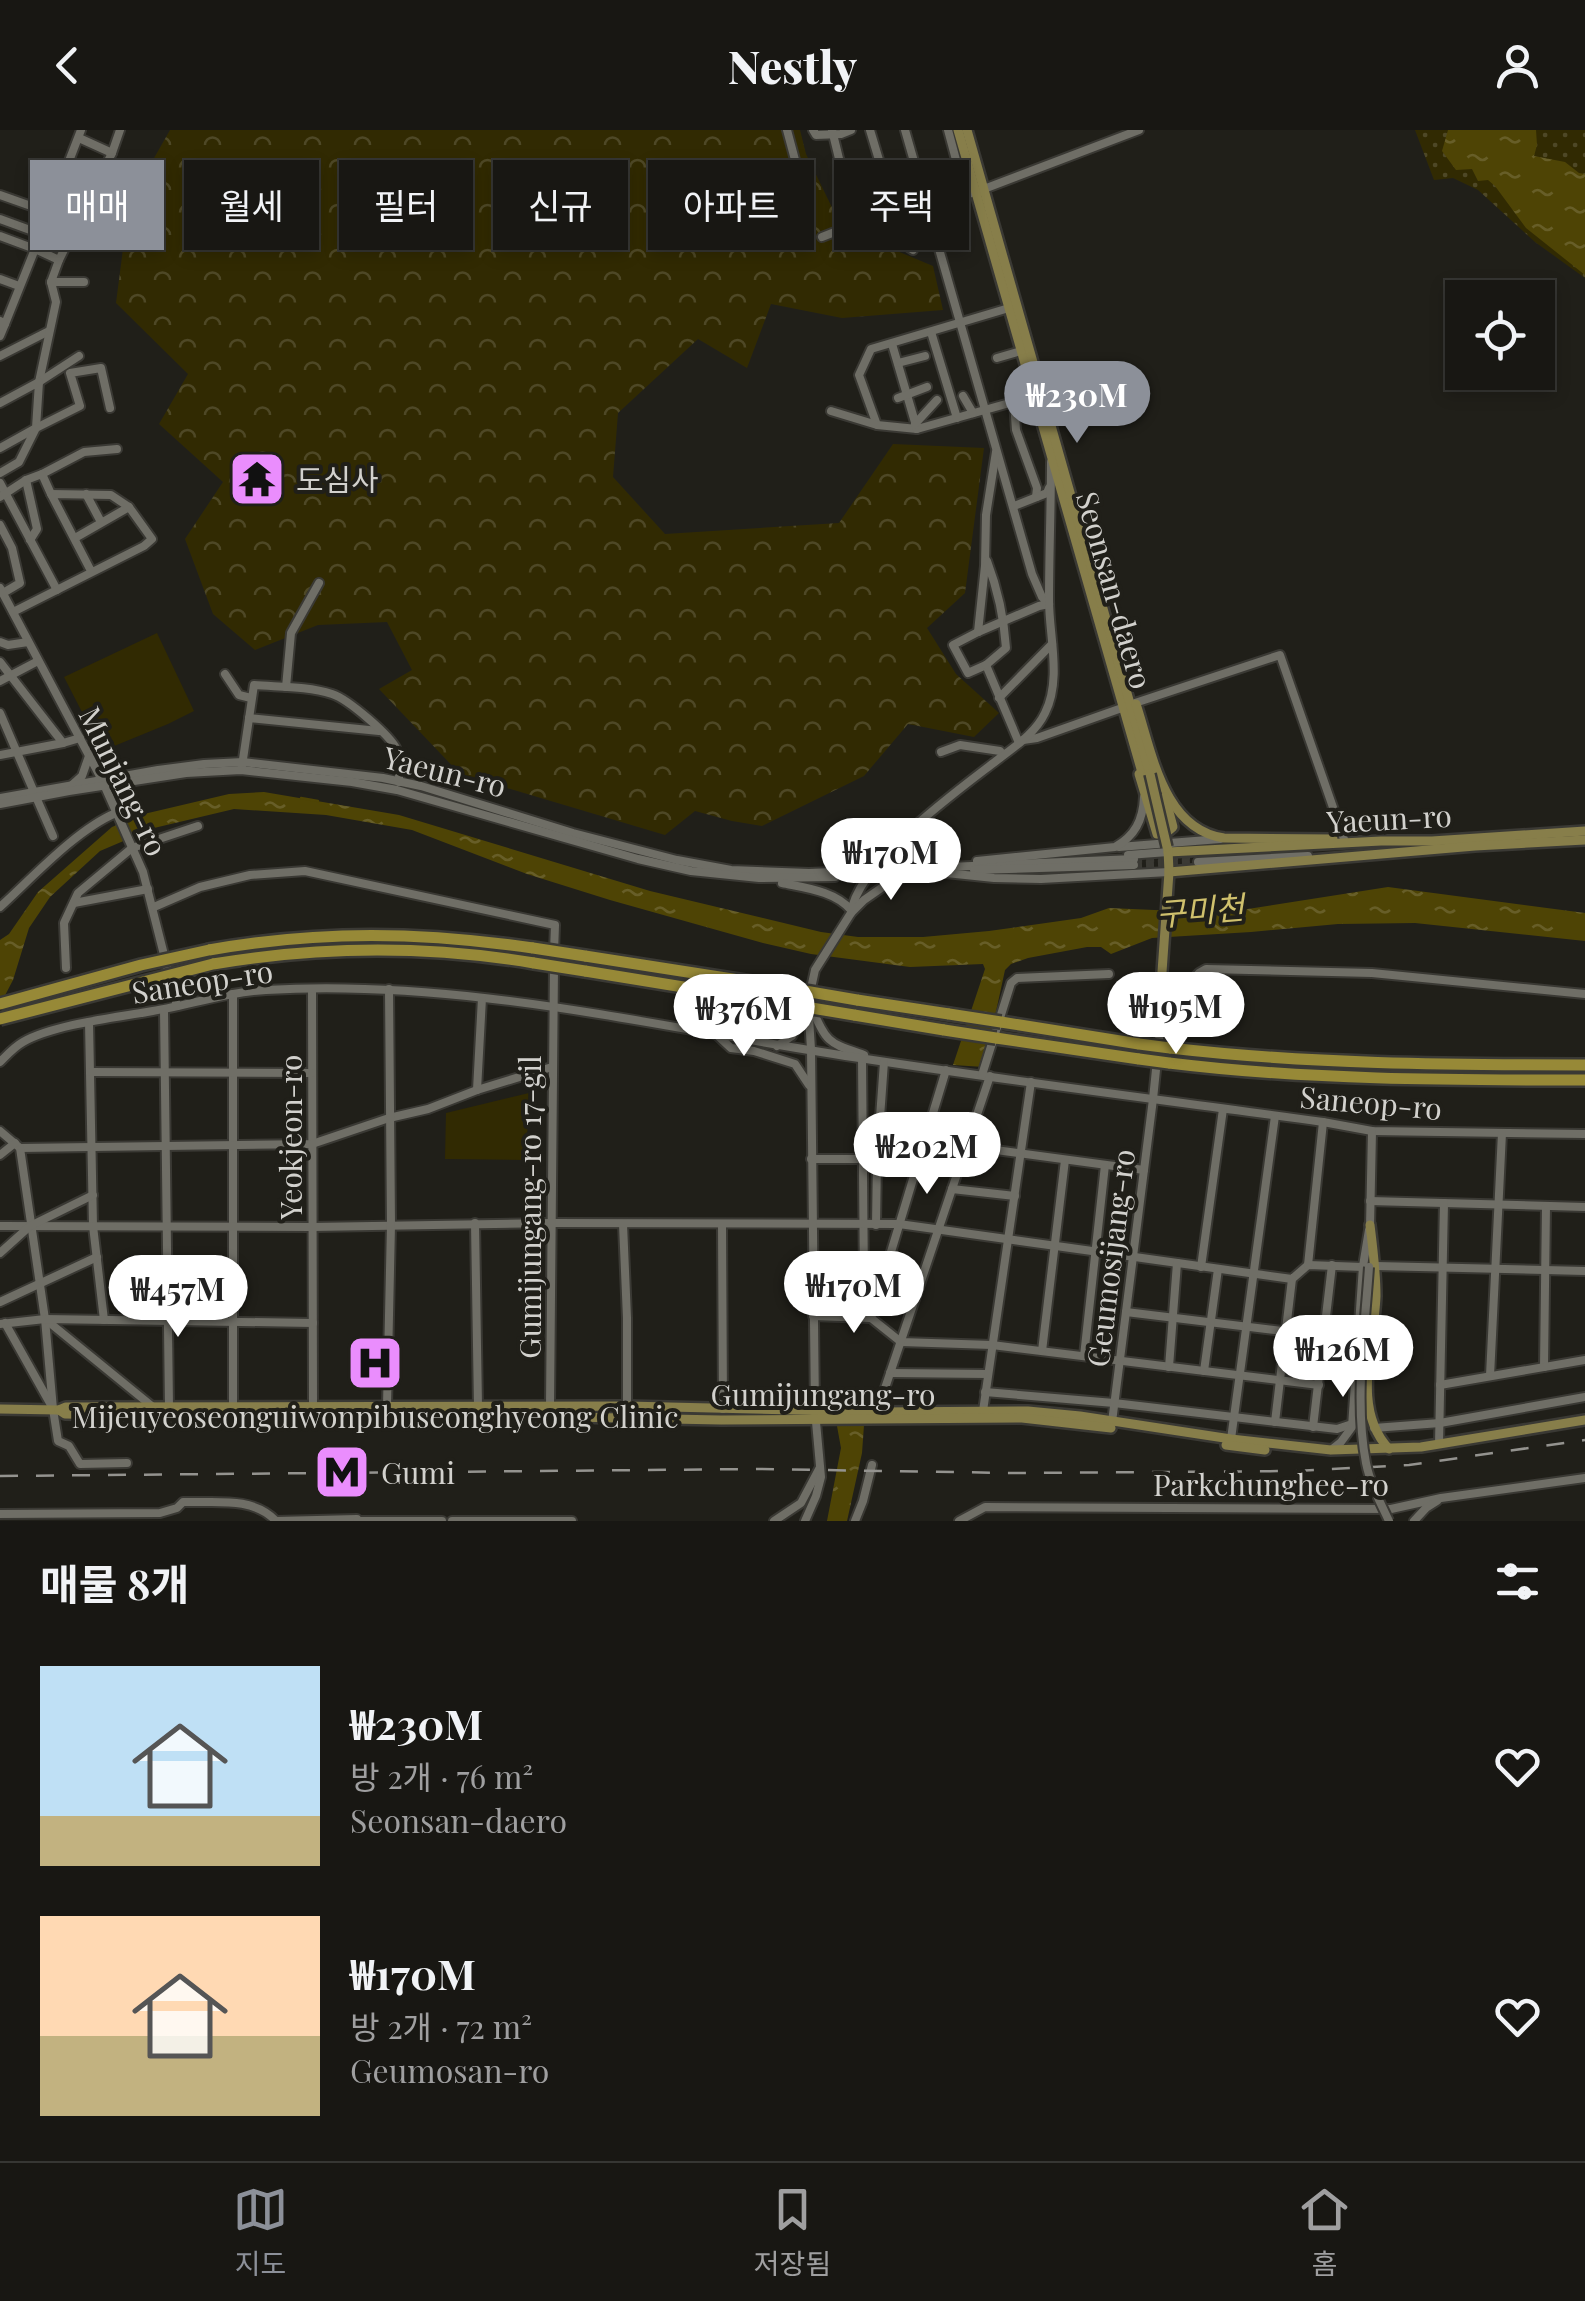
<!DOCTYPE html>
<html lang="ko">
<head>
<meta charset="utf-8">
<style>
	:root { --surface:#181713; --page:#252421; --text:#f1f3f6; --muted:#9f9fa0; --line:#363633; --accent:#8c9099 }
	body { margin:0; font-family:"Playfair Display","Noto Sans KR",serif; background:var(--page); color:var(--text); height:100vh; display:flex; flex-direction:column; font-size:38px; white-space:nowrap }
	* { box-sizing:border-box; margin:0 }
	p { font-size:32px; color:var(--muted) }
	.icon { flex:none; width:55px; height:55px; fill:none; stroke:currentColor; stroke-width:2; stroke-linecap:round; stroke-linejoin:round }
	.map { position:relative; height:1391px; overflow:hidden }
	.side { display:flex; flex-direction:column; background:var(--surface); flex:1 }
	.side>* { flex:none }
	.hud { position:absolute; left:30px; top:30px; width:1000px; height:90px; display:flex; gap:20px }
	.tools { position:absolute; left:1445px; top:150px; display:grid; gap:20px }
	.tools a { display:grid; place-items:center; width:110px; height:110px; border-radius:0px; background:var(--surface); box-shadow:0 5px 15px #0003,0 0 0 2px var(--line); font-size:50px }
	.price { position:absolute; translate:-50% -85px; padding:0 22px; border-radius:35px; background:#fff; color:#222; font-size:32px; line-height:65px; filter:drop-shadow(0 2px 5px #0008) }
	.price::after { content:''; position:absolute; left:50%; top:60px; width:30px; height:22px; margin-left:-15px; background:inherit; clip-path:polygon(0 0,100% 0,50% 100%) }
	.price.current { background:var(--accent); color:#fff }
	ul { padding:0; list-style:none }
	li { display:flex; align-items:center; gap:30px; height:250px; padding:0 40px }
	li span { display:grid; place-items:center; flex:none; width:280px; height:200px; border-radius:0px; color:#555 }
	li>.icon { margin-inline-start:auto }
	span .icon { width:120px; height:120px; fill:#fffc; stroke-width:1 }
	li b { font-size:42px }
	h2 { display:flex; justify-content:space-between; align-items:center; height:120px; padding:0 40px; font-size:42px }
	.chip { padding:0 35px; border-radius:0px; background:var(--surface); box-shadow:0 5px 15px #0003,0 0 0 2px var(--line); font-size:35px; line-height:90px }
	.chip.current { background:var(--accent); color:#fff }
	header { display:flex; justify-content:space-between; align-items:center; height:130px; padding:0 40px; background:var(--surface); font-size:45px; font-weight:800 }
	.tab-bar { display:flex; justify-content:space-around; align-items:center; height:140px; border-top:2px solid var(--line); background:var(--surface); font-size:28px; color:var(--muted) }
	.tab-bar a { display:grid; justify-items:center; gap:5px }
	.tab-bar .current { color:var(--accent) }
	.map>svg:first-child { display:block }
</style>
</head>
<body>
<header><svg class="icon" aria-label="back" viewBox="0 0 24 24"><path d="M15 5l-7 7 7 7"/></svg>Nestly<svg class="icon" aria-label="person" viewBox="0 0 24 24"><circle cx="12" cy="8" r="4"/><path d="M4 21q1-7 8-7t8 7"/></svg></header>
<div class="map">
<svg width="1585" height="1391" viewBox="0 0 1585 1391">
	<defs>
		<pattern id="forest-crowns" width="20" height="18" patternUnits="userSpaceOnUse" patternTransform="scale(2.5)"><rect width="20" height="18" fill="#312a02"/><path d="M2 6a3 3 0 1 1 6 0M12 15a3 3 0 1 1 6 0" fill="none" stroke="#4e4826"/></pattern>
		<pattern id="park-dots" width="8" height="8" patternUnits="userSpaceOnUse" patternTransform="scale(2.5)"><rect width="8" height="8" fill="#312a02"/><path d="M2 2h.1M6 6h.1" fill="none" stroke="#4e4826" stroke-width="1.8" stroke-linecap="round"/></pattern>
		<pattern id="water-ripples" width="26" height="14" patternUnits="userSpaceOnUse" patternTransform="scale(2.5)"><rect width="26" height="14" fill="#4e4405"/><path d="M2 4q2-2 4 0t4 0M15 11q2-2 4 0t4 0" fill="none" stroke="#675e28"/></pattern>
	</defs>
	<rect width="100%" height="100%" fill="#201f19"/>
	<polygon fill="url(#forest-crowns)" points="170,0 800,0 806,24 842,98 933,136 943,180 842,188 771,174 747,238 698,209 618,283 613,347 665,404 839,393 893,314 984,318 965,463 927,498 956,544 999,583 974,607 908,594 864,646 762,696 732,691 695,681 665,705 460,644 379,559 412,540 387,492 318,495 255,520 213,484 185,409 223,352 159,294 188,244 116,173 129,72"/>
	<polygon fill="url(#park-dots)" points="1415,0 1585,0 1585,148 1535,112 1478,60 1453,48 1434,50"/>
	<g fill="#312a02">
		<polygon points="157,503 194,581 168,594 102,621 64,547"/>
		<polygon points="529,963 526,1030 445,1029 446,983"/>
	</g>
	<g fill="url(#water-ripples)">
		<polygon points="1448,0 1536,0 1537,15 1534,26 1565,32 1579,43 1585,44 1585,145 1526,98 1495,56 1488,50 1478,51 1472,39 1456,40 1442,21"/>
		<polygon points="264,662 399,685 650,761 821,802 858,807 923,807 989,801 1081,788 1109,778 1222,783 1388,757 1585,783 1585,811 1415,793 1338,794 1251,802 1152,808 1111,824 1101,817 1087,817 1028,828 1011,834 1005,840 984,937 953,935 985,839 983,834 910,837 811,824 763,813 610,770 527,744 412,700 326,685 234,679 154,698 100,721 50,767 29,798 13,850 0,875 0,810 9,804 38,762 112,697 144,684 229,664"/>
		<polygon points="864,1295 862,1323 847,1391 827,1391 841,1318 837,1296"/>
	</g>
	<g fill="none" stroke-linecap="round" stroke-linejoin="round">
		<polyline stroke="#4e4405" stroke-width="2.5" points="301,668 318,671"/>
		<g stroke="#3b3a34" stroke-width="8" stroke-dasharray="8 4" stroke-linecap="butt">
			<polyline points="1134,729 1196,725"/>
			<polyline points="1134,735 1198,732"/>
		</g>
		<g stroke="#3a3934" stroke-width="12">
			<g id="minor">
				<polyline points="787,0 798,41"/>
				<polyline points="813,0 816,5 841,4 851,0"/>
				<polyline points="832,0 855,94"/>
				<polyline points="870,0 901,103 898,110 913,120"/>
				<polyline points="905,0 1032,444 1042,467 1049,474 1039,476 978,502 953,515 968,543 986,535 1019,613"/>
				<polyline points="79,8 112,23"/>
				<polyline points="0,65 48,82"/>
				<polyline points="891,67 924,64 959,41 948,0"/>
				<polyline points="0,89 41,104"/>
				<polyline points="901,103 933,97"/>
				<polyline points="0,106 35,119 5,194"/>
				<polyline points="822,107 855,94 976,62 1139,0"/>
				<polyline points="59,130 35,119 81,0"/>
				<polyline points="0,149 19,156"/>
				<polyline points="51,152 84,152"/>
				<polyline points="1009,178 871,219 859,245 877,295 917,299 1038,265"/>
				<polyline points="0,191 5,194 0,206"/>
				<polyline points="931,202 957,288"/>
				<polyline points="892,214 917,299"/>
				<polyline points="0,226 49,201"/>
				<polyline points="997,228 1021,221"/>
				<polyline points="898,233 925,226"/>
				<polyline points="39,252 56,172 51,152 59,130 112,23 120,0"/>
				<polyline points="39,252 79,226"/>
				<polyline points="963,266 973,283"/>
				<polyline points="898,268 927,257"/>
				<polyline points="1014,272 1016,300 1037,358 1036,367"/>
				<polyline points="0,273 39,252 36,298 0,318"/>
				<polyline points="831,281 877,295"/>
				<polyline points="915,294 937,270"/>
				<polyline points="0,343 19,332 36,298 80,276 70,243 101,238 110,278"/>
				<polyline points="42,344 84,322 117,319"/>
				<polyline points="26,350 37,399 30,410"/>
				<polyline points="0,353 57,460"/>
				<polyline points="86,364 101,392"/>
				<polyline points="0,367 26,350 42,344 51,364"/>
				<polyline points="1014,376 1047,363 1049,358"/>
				<polyline points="0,395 12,418 20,453 3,463"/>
				<polyline points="75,408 129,377"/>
				<polyline points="0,458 102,650 143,742 177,876"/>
				<polyline points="13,482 144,416 152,409 129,377 111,365 51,364 91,441"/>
				<polyline points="978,502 985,436 986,385 996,322"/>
				<polyline points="0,512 8,515 28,512"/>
				<polyline points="0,532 63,613 80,608"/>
				<path d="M 986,535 L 1006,518 C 1004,488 998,460 987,431"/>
				<polyline points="225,544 239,565 251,568"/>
				<polyline points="0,551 38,531"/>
				<polyline points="286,557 291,503 319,453"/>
				<polyline points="999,568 1052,514"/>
				<polyline points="1135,573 1280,525 1344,709"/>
				<polyline points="0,583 34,662"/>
				<polyline points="249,588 379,601"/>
				<polyline points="1023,610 1037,608 1119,579"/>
				<polyline points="941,622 960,615 1000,621 1003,625"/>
				<polyline points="0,625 63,613"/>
				<path d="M 242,636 L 254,555 C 279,557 308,556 332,564 C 348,569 391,606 397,620 C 400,629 399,642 399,652"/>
				<polyline points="72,655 82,646 89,626"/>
				<polyline points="36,667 53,706"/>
				<polyline points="0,668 158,640 204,634 243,632 383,648 421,656 573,703 677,730 731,740 809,743 1134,729"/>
				<polyline points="0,674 69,661 186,643 241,640 352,652 397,660 638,729 691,741 759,748 835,747"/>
				<polyline points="896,715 895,727 903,735 910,736"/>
				<polyline points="1119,717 1220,709"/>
				<polyline points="1128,725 1168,722"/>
				<path d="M 977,731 L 1115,717 C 1135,706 1143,690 1144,667"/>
				<polyline points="1198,732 1308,726"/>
				<polyline points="853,738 885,723"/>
				<polyline points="974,740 1134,735"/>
				<polyline points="927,741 994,748 1041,749 1169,742"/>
				<path d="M 782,753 C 806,758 835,761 851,780"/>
				<polyline points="74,773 148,759"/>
				<path d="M 0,777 C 32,748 77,699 116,683"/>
				<polyline points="154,777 200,757 250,745 305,741 555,795 554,822"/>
				<path d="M 851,783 C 858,732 957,661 996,631 C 1014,617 1035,604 1045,583 C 1062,549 1049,506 1049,470 C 1049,424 1051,378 1051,332"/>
				<polyline points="66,838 64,793 78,763 132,718 198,696"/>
				<polyline points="312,859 313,1276"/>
				<polyline points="233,864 233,1277"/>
				<path d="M 811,877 C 828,914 827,912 864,925"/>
				<polyline points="164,880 169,1277"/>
				<polyline points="1162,881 1199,843 1206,839 1372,843 1585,864"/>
				<polyline points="89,892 93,1096 104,1190"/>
				<polyline points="717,905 731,918 754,921 795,934 809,955"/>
				<polyline points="777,916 792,906 806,876"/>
				<polyline points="862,929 864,1153"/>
				<path d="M 0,932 C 7,925 14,917 23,912 C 53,895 112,888 147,882 C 187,876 226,862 266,860 C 469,848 667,900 866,929 C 1018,952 1171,971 1323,992 L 1372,1001 L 1585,1004"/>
				<polyline points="90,942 312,943"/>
				<polyline points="982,945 1011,853 1017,848 1109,844"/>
				<polyline points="477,960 482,868"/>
				<polyline points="0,1001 20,1018 312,1014 389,988 428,979 477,960 552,937"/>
				<polyline points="966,1016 1144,1040"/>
				<polyline points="20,1018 45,1189 53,1279 58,1311 69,1316 80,1334 127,1333"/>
				<polyline points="0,1025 15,1013"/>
				<polyline points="811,1029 919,1029"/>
				<polyline points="952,1059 1015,1066"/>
				<polyline points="1370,1071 1585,1077"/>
				<polyline points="475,1093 478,1276"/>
				<polyline points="623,1094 627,1188 627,1276"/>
				<polyline points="722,1094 723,1279"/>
				<polyline points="876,1095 877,1029 884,932"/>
				<polyline points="0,1096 312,1097 552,1093 899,1094 1292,1149 1308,1135 1363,1137"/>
				<polyline points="1370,1097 1372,1001"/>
				<polyline points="0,1123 30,1096 93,1065"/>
				<polyline points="1308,1135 1323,992"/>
				<polyline points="1376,1136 1585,1141"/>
				<polyline points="1201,1137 1223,979"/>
				<polyline points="812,1155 881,1153"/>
				<polyline points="0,1172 97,1127"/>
				<polyline points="1126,1182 1324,1206"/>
				<polyline points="813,1186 871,1188 901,1212 992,1215 1319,1255"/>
				<polyline points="871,1188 946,940"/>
				<polyline points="45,1189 153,1277"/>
				<polyline points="5,1193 51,1275"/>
				<polyline points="0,1194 45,1189 313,1193"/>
				<polyline points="1042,1221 1065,1030"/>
				<polyline points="1084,1226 1105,1035"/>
				<polyline points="1169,1237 1177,1133"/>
				<polyline points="1544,1237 1546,1076"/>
				<polyline points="1204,1241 1218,1139"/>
				<polyline points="890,1243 988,1244"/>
				<polyline points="1490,1246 1502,1003"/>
				<polyline points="1440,1255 1585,1230"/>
				<polyline points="985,1262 1114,1273 1337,1299 1352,1294"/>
				<polyline points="387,1276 391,1095 389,859"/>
				<polyline points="550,1276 554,836"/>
				<polyline points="983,1281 1031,952"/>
				<polyline points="877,1282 990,946"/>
				<polyline points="1112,1292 1153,969 1162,881 1162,842"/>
				<polyline points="1275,1292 1292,1149"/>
				<polyline points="1313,1297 1332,1135"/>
				<polyline points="1374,1298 1440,1293 1585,1267"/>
				<polyline points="1231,1309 1275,986"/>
				<polyline points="1439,1314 1444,1073"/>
				<polyline points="1331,1320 1341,1312 1352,1297 1363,1136 1369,1100"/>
				<path d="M 0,1384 L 160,1383 L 177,1378 L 183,1372 C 214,1373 253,1366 276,1391"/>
				<polyline points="276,1391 357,1389"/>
				<polyline points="357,1391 442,1391"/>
				<polyline points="452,1391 572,1391"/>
				<polyline points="774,1391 801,1373 819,1339"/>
				<polyline points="805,1391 816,1366 821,1347 815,1281 811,919 808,872 815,840 851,783 864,770 887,754 917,742"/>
				<polyline points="855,1391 863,1371 872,1335"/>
				<polyline points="959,1391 985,1377 1391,1379 1441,1368 1585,1348"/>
				<polyline points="1414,1391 1426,1378 1437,1371"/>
			</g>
		</g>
		<g stroke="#3a3934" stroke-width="14">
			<g id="major">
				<polyline points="958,0 1143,646"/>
				<polyline points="967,0 1150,644"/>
				<path d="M 1136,574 C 1152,622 1163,699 1224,708 L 1333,709"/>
				<polyline points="1139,644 1157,704 1167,702 1173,697 1165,667"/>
				<polyline points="1168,722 1381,711 1432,711 1585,701"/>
				<polyline points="1169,742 1475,716 1585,710"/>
				<polyline points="1162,842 1169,742 1168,719"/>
				<path d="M 1370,1095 C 1373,1119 1376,1142 1376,1166 C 1374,1216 1351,1279 1389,1319"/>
				<polyline points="0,1279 59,1280 66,1277 627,1276 877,1282 1028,1281 1080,1286 1231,1309 1331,1320 1421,1317 1585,1290"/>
				<polyline points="59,1280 65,1284 169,1286 416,1284 721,1290 1022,1288 1111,1298"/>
				<polyline points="1226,1315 1265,1320"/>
			</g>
		</g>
		<g stroke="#3a3934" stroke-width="16">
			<g id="highway">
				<path d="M 209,820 C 322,800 421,802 533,818"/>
				<polyline points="585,826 758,853"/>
				<path d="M 213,834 C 320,816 426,815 534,833"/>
				<polyline points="585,841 757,869"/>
				<polyline points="857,870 949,884"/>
				<polyline points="854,885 944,900"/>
				<polyline points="1001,892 1139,914"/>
				<polyline points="996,908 1139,929"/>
				<path d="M 1170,918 C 1308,934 1447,935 1585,935"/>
				<path d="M 1169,933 C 1307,950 1446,950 1585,950"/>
			</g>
		</g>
		<use href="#minor" stroke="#6f6e66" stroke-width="8"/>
		<use href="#major" stroke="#877e4a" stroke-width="9"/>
		<use href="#highway" stroke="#978937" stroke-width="11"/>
		<polyline stroke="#94938f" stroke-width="2.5" stroke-dasharray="18 18" stroke-linecap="butt" points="0,1346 756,1339 1013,1343 1295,1341 1409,1335 1585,1310"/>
		<g stroke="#3a3934" stroke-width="12" stroke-linecap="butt">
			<path id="minor-bridge" d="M 1369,1137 C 1365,1199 1354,1271 1366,1333 C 1370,1353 1380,1372 1389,1391"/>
		</g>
		<g stroke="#3a3934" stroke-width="14" stroke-linecap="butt">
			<polyline id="major-bridge" points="1150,644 1167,717"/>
		</g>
		<g stroke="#3a3934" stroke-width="16" stroke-linecap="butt">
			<g id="highway-bridge">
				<polyline points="533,818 585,826"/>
				<polyline points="534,833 585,841"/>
				<polyline points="758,853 857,870"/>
				<polyline points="757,869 854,885"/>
				<polyline points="0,874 141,835 209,820"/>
				<polyline points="949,884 1001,892"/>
				<polyline points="0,889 213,834"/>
				<polyline points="944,900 996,908"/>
				<polyline points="1139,914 1170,918"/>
				<polyline points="1139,929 1169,933"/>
			</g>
		</g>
		<use href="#minor-bridge" stroke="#6f6e66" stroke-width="8"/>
		<use href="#major-bridge" stroke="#877e4a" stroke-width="9"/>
		<use href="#highway-bridge" stroke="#978937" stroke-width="11"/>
	</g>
	<defs>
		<g id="temple-square" transform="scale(2.875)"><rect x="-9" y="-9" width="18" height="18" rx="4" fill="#ea8dfd" stroke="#201f19"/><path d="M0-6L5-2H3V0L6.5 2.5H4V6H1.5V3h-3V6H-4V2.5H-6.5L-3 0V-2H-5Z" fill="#111"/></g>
		<g id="hospital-square" transform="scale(2.875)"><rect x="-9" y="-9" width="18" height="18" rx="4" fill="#ea8dfd" stroke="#201f19"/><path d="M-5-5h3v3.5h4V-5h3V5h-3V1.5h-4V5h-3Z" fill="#111"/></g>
		<g id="metro-square" transform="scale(2.875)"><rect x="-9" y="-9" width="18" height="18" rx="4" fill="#ea8dfd" stroke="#201f19"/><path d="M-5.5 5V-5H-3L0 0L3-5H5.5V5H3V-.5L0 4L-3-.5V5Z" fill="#111"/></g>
	</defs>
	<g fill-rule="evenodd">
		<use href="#temple-square" x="257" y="349"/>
		<use href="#hospital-square" x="375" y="1233"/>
		<use href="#metro-square" x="342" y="1342"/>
	</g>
	<g text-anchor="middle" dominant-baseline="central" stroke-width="8" stroke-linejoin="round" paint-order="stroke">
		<g font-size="30" fill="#d2d1cd" stroke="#201f19" text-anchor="start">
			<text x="296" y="349">도심사</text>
			<text x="375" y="1286" text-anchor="middle">Mijeuyeoseonguiwonpibuseonghyeong Clinic</text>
			<text x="381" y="1342">Gumi</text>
		</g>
		<g font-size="30" fill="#d2d1cd" stroke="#201f19">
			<text transform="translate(1115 460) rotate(74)">Seonsan-daero</text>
			<text transform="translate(445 641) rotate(14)">Yaeun-ro</text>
			<text transform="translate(124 651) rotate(64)">Munjang-ro</text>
			<text transform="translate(1389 688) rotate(-3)">Yaeun-ro</text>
			<text transform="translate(202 851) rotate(-9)">Saneop-ro</text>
			<text transform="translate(1371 972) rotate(5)">Saneop-ro</text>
			<text transform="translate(290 1007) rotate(-90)">Yeokjeon-ro</text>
			<text transform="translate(529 1077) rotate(-90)">Gumijungang-ro 17-gil</text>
			<text transform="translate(1110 1128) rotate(-83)">Geumosijang-ro</text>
			<text x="823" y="1264">Gumijungang-ro</text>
			<text x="1271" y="1354">Parkchunghee-ro</text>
		</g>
		<g font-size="32" font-style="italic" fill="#d0c16d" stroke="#201f19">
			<text transform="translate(1200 779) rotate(-5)">구미천</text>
		</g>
	</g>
</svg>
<div class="tools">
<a><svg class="icon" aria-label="locate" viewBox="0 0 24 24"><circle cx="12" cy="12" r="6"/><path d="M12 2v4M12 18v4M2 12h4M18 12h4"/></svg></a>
</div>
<b class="price current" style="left:1077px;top:316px">₩230M</b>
<b class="price" style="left:891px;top:773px">₩170M</b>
<b class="price" style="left:1176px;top:927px">₩195M</b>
<b class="price" style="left:744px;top:929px">₩376M</b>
<b class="price" style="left:927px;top:1067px">₩202M</b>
<b class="price" style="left:854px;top:1206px">₩170M</b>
<b class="price" style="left:178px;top:1210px">₩457M</b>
<b class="price" style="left:1343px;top:1270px">₩126M</b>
<div class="hud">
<a class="chip current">매매</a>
<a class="chip">월세</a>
<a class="chip">필터</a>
<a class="chip">신규</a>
<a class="chip">아파트</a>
<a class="chip">주택</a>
</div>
</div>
<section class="side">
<h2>매물 8개<svg class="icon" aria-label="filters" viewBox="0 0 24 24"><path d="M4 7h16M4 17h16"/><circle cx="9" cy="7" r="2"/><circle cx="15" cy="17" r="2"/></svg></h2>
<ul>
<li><span style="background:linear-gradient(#bfe0f5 75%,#c2b280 0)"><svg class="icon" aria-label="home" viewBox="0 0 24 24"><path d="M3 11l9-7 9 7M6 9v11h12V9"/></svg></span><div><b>₩230M</b><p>방 2개 · 76 m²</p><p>Seonsan-daero</p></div><svg class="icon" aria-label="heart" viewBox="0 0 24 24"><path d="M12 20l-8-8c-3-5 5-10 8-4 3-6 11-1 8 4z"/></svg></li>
<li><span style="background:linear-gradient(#ffd9b3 60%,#c2b280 0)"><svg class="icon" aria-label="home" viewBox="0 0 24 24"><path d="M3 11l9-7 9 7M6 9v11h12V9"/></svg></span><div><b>₩170M</b><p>방 2개 · 72 m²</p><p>Geumosan-ro</p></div><svg class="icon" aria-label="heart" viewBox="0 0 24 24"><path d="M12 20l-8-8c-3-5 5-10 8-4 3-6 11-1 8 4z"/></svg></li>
</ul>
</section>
<nav class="tab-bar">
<a class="current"><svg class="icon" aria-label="map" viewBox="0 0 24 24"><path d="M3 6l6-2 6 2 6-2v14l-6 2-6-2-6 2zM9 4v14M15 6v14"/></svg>지도</a>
<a><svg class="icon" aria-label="saved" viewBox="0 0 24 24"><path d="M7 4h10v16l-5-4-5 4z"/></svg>저장됨</a>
<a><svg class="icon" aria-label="home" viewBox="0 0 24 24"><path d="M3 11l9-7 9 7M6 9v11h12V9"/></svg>홈</a>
</nav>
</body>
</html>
